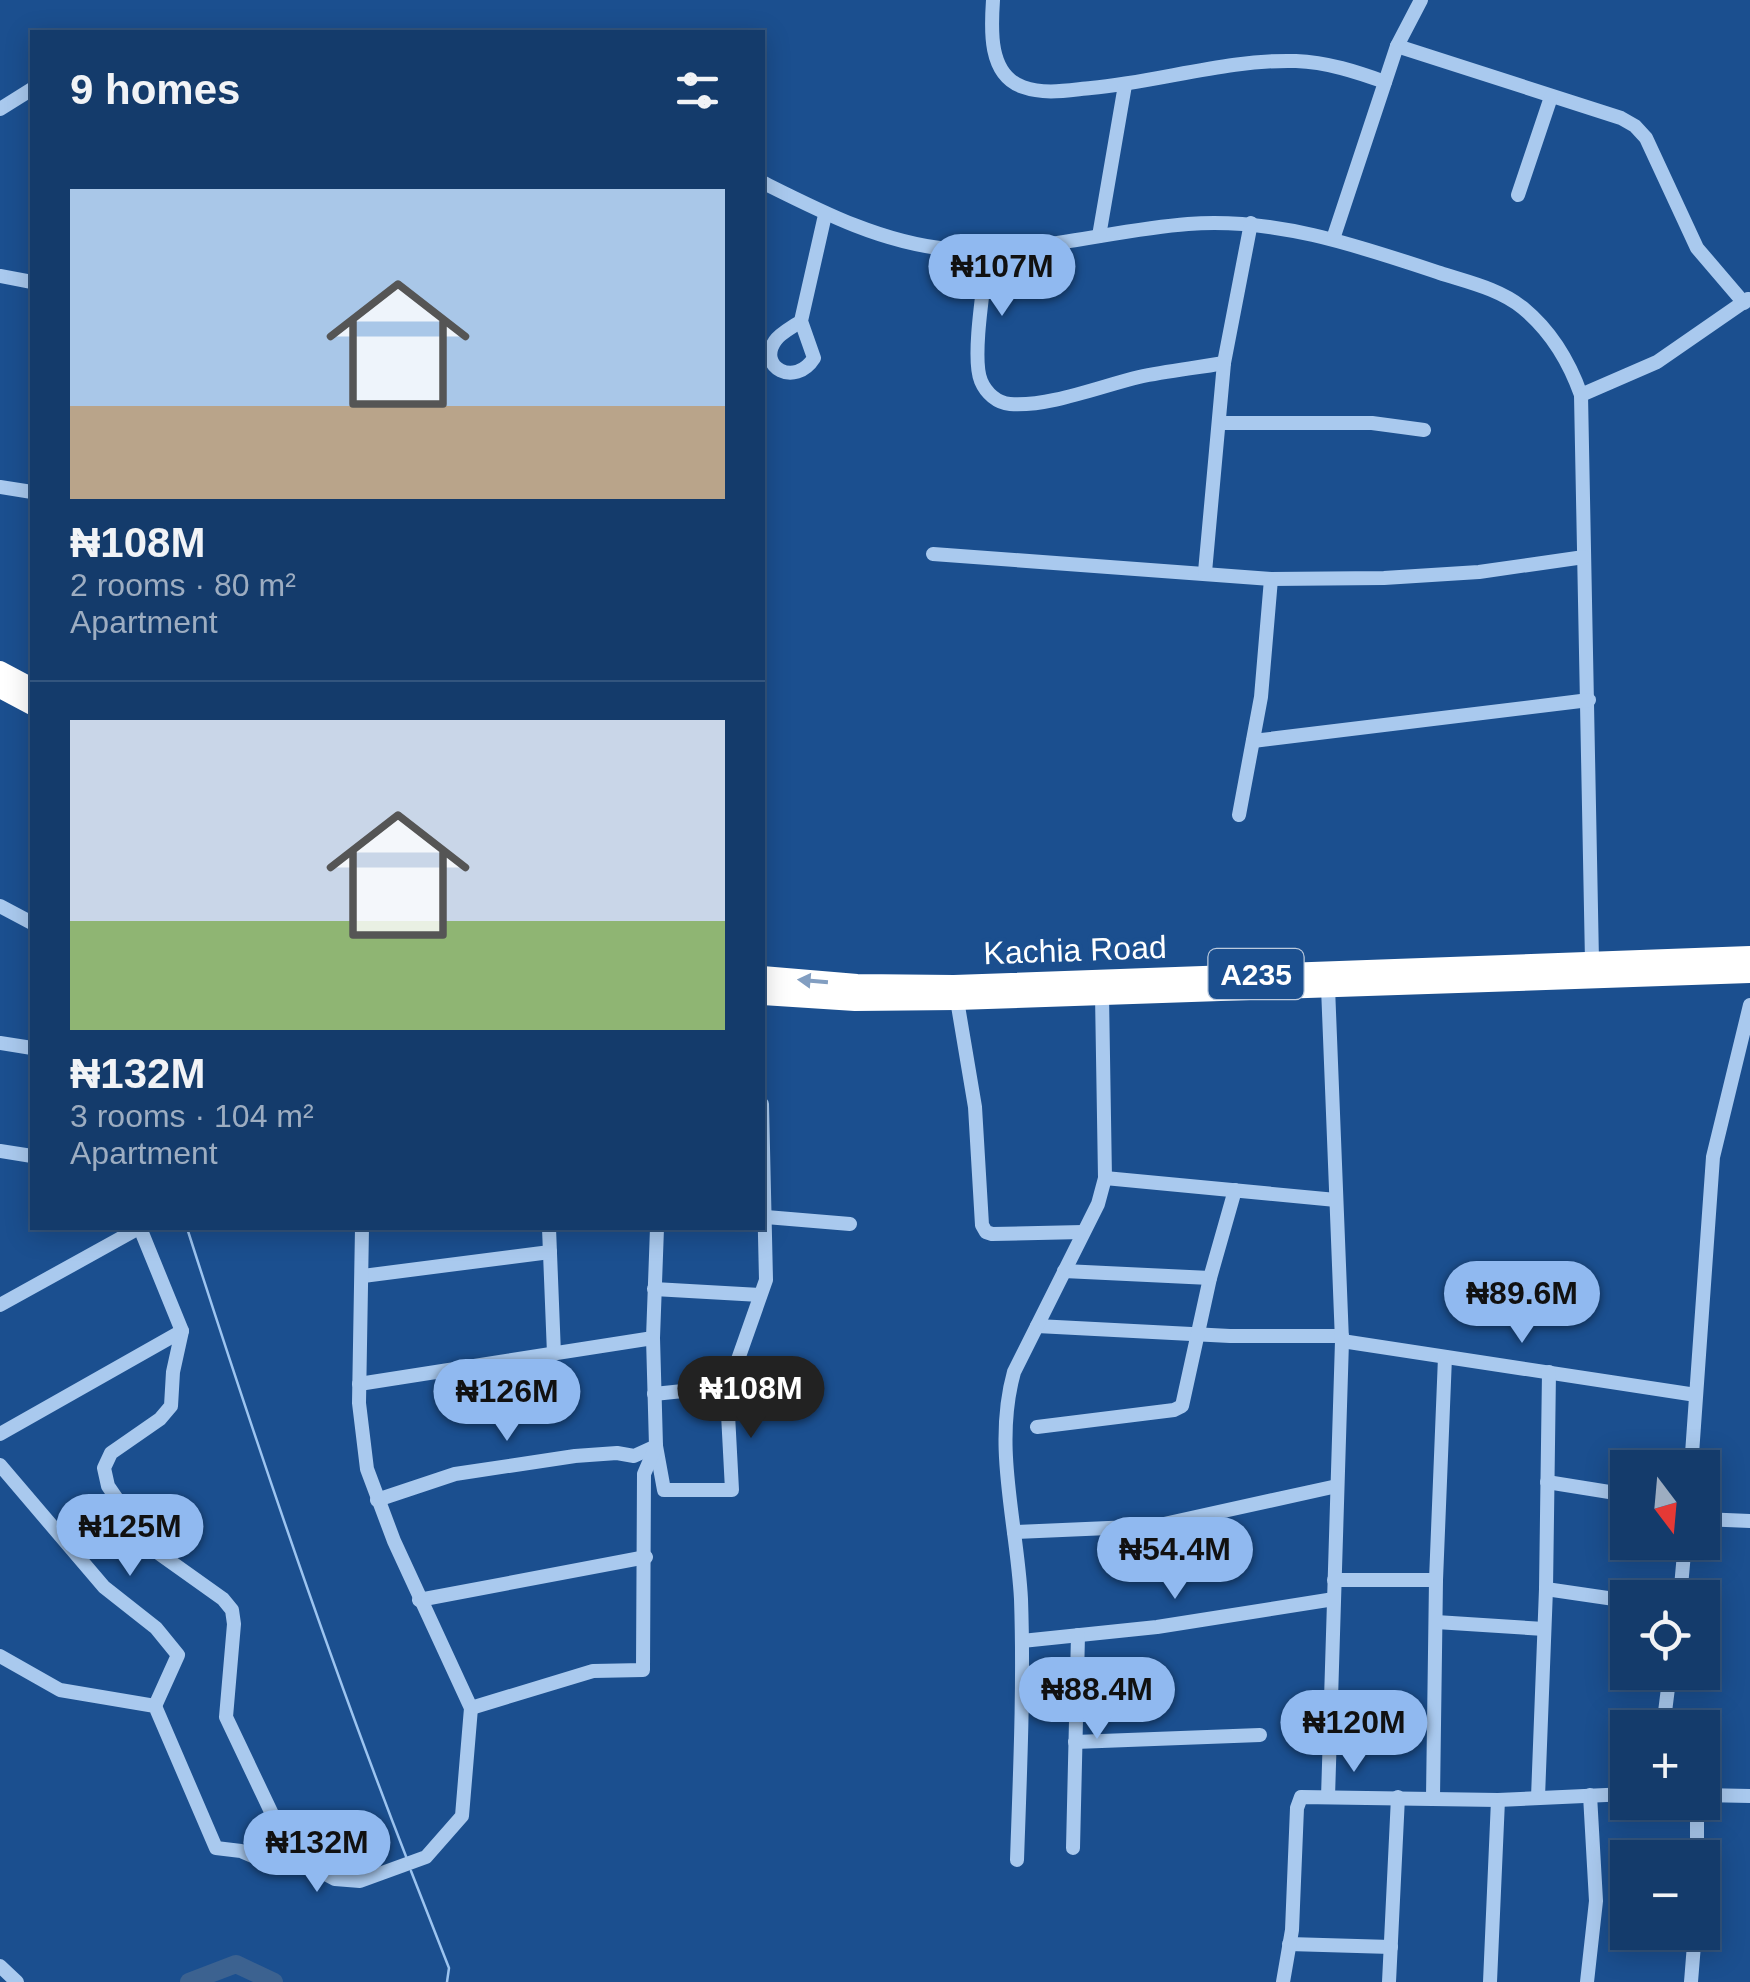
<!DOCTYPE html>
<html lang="en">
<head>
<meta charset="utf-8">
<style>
	:root { --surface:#143b6b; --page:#1d4271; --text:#f1f3f6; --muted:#9dadc1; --line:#33557e; --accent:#90b9f0 }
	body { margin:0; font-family:Helvetica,sans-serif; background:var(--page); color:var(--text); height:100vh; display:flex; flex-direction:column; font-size:38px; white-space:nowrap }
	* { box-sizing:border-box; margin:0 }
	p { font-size:32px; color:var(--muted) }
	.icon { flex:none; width:55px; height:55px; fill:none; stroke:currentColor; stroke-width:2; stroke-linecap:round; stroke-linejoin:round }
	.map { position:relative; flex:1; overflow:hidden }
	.drawer { position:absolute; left:30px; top:30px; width:735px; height:1200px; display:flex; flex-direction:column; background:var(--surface); border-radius:0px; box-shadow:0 5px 25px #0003,0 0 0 2px var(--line) }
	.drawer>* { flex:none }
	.needle { width:65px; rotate:164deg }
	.tools { position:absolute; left:1610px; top:1450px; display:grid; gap:20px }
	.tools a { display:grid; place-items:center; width:110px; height:110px; border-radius:0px; background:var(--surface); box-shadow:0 5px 25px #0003,0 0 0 2px var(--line); font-size:50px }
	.price { position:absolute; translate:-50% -85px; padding:0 22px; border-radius:35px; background:var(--accent); color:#111; font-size:32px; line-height:65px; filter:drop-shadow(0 2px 5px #0008) }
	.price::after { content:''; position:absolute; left:50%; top:60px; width:30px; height:22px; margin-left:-15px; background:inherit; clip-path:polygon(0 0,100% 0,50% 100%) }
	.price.selected { background:#222; color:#fff }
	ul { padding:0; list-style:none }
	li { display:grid; align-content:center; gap:20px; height:530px; padding:0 40px }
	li+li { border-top:2px solid var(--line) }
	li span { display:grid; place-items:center; height:310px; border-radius:0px; color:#555 }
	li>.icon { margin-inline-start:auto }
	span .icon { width:180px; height:180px; fill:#fffc; stroke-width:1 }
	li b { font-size:42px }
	h2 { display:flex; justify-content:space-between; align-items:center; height:120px; padding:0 40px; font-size:42px }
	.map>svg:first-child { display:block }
</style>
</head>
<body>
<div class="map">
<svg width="1750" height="1982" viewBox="0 0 1750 1982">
	<rect width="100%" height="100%" fill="#1b4f8f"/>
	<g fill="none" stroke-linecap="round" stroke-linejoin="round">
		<g stroke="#9cc4f0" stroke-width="2.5">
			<path d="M 187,1228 C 255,1440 326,1651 407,1859"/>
			<polyline points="411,1871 449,1968 447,1982"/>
		</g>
		<polyline stroke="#3c6290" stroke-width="18" points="189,1982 236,1964 274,1982"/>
		<g stroke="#a9c9ee" stroke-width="14">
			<path d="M 993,0 C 991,29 988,75 1023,87 C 1045,95 1069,90 1091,88 C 1159,82 1228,59 1296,61 C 1327,62 1357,72 1385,82"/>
			<polyline points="1397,46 1621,118 1635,126 1646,138 1697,248 1744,303"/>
			<polyline points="0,109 32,89"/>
			<path d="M 762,182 C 822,212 880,242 947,249 C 1027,256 1109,230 1188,224 C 1275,217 1359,246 1440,273 C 1468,282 1500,289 1523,308 C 1552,332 1569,361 1581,395 L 1592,961"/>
			<polyline points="1518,195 1551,97"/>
			<polyline points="1099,236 1125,85"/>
			<polyline points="1333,239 1397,46 1421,0"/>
			<path d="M 988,250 C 985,279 971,358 981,381 C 986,393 997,403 1010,404 C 1049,407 1101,386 1139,377 C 1167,371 1196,368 1224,363"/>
			<polyline points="0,276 32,282"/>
			<path d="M 801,321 C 793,327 780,333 775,341 C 757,367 795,388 814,358 L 801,321 L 825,215"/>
			<polyline points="1581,395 1657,362 1748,299"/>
			<polyline points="1221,423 1372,423 1424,430"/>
			<polyline points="0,487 32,492"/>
			<polyline points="933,554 1271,579 1384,578 1479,572 1584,557"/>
			<polyline points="1205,572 1224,363 1251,223"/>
			<polyline points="1253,741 1589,700"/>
			<polyline points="1239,815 1261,697 1271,579"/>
			<polyline points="0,906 32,923"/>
			<polyline points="957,1000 975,1107 982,1225 986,1232 992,1234 1083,1232"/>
			<polyline points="0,1043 32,1048"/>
			<polyline points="0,1151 32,1156"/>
			<polyline points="1105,1178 1336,1200"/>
			<polyline points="766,1217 850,1224"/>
			<polyline points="140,1228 182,1331 173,1372 171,1406 160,1419 111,1453 104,1468 108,1486 150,1547 223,1599 232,1610 234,1624 226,1717 292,1856"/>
			<polyline points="549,1228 554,1354"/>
			<polyline points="1064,1271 1210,1278"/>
			<polyline points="363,1276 550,1252"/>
			<polyline points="654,1289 760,1295"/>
			<polyline points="0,1305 139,1228"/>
			<polyline points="1037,1326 1230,1336 1342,1336"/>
			<polyline points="1342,1341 1696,1395"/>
			<polyline points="359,1384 653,1338"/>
			<polyline points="654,1394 712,1388 730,1382 766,1280 762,1104"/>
			<polyline points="1037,1427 1174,1410 1182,1406 1210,1278 1235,1190"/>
			<polyline points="0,1434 182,1331"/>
			<polyline points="0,1465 104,1587 156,1628 178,1655 155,1706"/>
			<polyline points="1691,1468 1713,1157 1750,1005"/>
			<polyline points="1547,1482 1628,1495"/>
			<polyline points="377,1500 455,1474 575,1456 617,1453 634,1456 656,1446 664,1490 732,1490 727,1395 730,1382"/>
			<polyline points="1702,1519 1750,1521"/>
			<polyline points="1014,1532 1155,1526 1337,1486"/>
			<polyline points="1334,1580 1436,1580"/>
			<polyline points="1546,1589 1628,1601"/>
			<polyline points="1680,1598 1685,1542"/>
			<polyline points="419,1600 646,1557"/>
			<polyline points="1436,1622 1544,1629"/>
			<polyline points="1022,1641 1157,1627 1334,1599"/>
			<polyline points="0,1656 60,1690 155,1706 216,1848 241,1851 255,1857 292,1856 335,1879 360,1881 426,1857 462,1816 471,1708 394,1541 367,1469 359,1403 362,1228"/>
			<polyline points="471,1708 593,1671 643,1670 644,1474 656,1446 653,1338 657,1228"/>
			<polyline points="1663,1728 1670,1672"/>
			<polyline points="1075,1742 1260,1735"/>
			<polyline points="1702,1795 1750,1796"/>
			<polyline points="1328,1797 1342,1341 1328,987"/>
			<polyline points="1433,1797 1436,1580 1445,1357"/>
			<polyline points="1538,1797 1546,1589 1549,1372"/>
			<polyline points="1697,1802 1697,1858"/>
			<polyline points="1073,1848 1078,1635"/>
			<path d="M 1017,1860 C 1020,1773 1024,1686 1021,1599 C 1017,1523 993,1447 1014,1372 L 1098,1204 L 1105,1178 L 1102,995"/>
			<polyline points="1289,1944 1391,1947"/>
			<polyline points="0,1966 17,1982"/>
			<polyline points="1283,1982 1292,1930 1297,1808 1301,1797 1498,1800 1628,1794"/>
			<polyline points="1389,1982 1398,1797"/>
			<polyline points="1490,1982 1498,1800"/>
			<polyline points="1587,1982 1596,1901 1590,1795"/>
			<polyline points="1691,1982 1695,1932"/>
		</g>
		<g stroke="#fff" stroke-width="20">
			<polyline points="0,671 32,688"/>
			<polyline points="0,688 32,705"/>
			<polyline points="762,976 857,984 954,985 1750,956"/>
			<polyline points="762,995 855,1001 957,1000 1750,973"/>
		</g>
	</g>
	<defs><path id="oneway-solid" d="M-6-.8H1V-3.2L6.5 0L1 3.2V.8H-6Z" transform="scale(2.5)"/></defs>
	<use fill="#829ec1" href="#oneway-solid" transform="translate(813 981) rotate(-175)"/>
	<g text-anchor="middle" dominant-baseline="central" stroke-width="9" stroke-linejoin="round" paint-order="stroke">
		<rect fill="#1b4f8f" stroke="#bbcadd" stroke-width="2.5" x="1208.5" y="949" width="95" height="50" rx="8"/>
		<g font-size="30" font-weight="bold" fill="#fff">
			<text x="1256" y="974">A235</text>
		</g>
		<g font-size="32" fill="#fff" stroke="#1b4f8f">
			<text transform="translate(1075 950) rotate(-2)">Kachia Road</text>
		</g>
	</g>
</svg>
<div class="tools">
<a><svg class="needle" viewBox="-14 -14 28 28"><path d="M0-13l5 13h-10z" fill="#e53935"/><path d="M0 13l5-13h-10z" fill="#9dadc1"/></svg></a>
<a><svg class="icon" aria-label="locate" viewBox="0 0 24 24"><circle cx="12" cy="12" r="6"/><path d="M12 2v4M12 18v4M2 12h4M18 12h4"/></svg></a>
<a>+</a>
<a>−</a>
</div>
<b class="price" style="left:1002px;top:319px">₦107M</b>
<b class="price" style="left:1522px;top:1346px">₦89.6M</b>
<b class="price selected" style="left:751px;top:1441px">₦108M</b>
<b class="price" style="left:507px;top:1444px">₦126M</b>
<b class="price" style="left:130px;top:1579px">₦125M</b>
<b class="price" style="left:1175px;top:1602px">₦54.4M</b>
<b class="price" style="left:1097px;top:1742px">₦88.4M</b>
<b class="price" style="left:1354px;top:1775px">₦120M</b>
<b class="price" style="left:317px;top:1895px">₦132M</b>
<section class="drawer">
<h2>9 homes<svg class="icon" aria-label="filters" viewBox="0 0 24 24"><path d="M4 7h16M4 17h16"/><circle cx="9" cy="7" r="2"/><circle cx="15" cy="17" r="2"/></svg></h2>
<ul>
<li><span style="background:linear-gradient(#a9c7e8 70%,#b9a48a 0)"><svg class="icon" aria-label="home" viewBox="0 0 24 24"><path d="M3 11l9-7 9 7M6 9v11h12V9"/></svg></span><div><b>₦108M</b><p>2 rooms · 80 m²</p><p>Apartment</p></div></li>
<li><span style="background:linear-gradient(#c9d6e8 65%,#8fb573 0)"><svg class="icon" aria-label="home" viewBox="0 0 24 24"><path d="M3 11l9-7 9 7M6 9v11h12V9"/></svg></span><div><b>₦132M</b><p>3 rooms · 104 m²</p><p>Apartment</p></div></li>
</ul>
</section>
</div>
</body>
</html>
